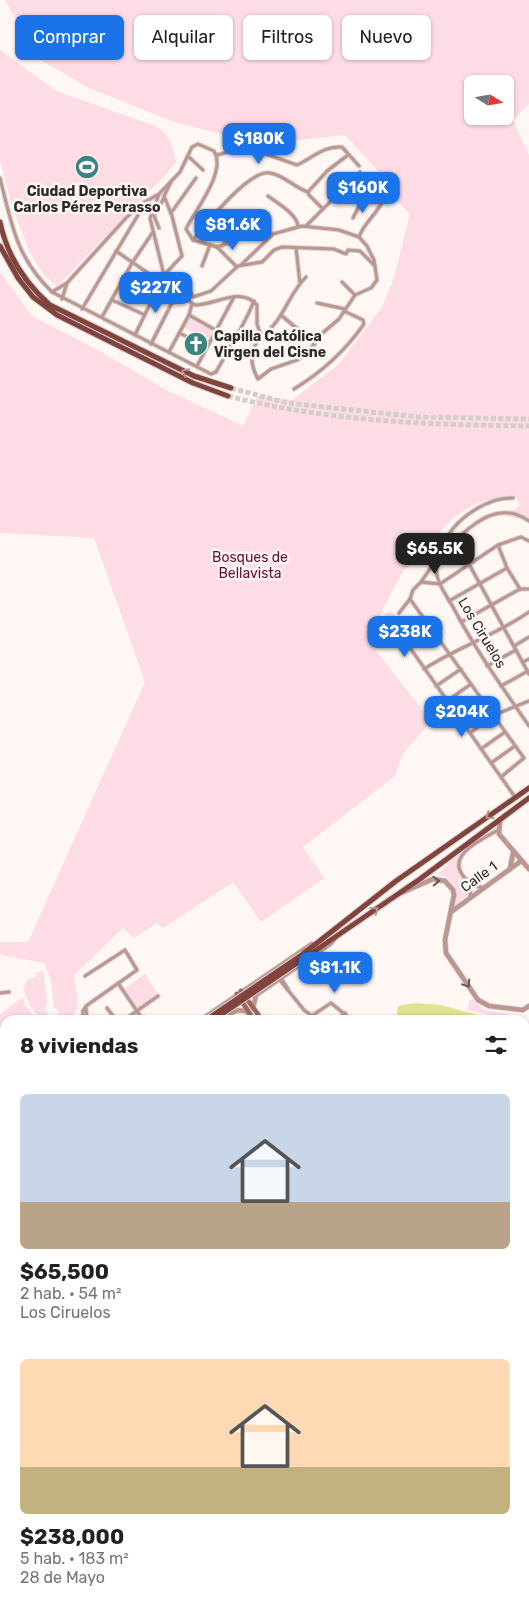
<!DOCTYPE html>
<html lang="es">
<head>
<meta charset="utf-8">
<style>
	:root { --surface:#fff; --page:#f6f6f6; --text:#202124; --muted:#757577; --accent:#1a73e8 }
	body { margin:0; font-family:Rubik,sans-serif; background:var(--page); color:var(--text); height:100vh; display:flex; flex-direction:column; font-size:19px; white-space:nowrap }
	* { box-sizing:border-box; margin:0 }
	p { font-size:16px; color:var(--muted) }
	.icon { flex:none; width:28px; height:28px; fill:none; stroke:currentColor; stroke-width:2; stroke-linecap:round; stroke-linejoin:round }
	.map { position:relative; flex:1; overflow:hidden }
	.sheet { position:absolute; left:0px; top:1015px; width:530px; height:600px; display:flex; flex-direction:column; background:var(--surface); border-radius:15px 15px 0 0; box-shadow:0 1px 4px #0004 }
	.sheet>* { flex:none }
	.banner { position:absolute; left:15px; top:15px; width:500px; height:45px; display:flex; gap:10px }
	.needle { width:32px; rotate:101deg }
	.tools { position:absolute; left:464px; top:75px; display:grid; gap:10px }
	.tools a { display:grid; place-items:center; width:50px; height:50px; border-radius:8px; background:var(--surface); box-shadow:0 1px 4px #0004; font-size:25px }
	.price { position:absolute; translate:-50% -42px; padding:0 11px; border-radius:10px; background:var(--accent); color:#fff; font-size:16px; line-height:32px; filter:drop-shadow(0 1px 2px #0008) }
	.price::after { content:''; position:absolute; left:50%; top:30px; width:15px; height:11px; margin-left:-8px; background:inherit; clip-path:polygon(0 0,100% 0,50% 100%) }
	.price.selected { background:#222; color:#fff }
	ul { padding:0; list-style:none }
	li { display:grid; align-content:center; gap:10px; height:265px; padding:0 20px }
	li span { display:grid; place-items:center; height:155px; border-radius:8px; color:#555 }
	li>.icon { margin-inline-start:auto }
	span .icon { width:90px; height:90px; fill:#fffc; stroke-width:1 }
	li b { font-size:21px }
	h2 { display:flex; justify-content:space-between; align-items:center; height:60px; padding:0 20px; font-size:21px }
	.chip { padding:0 18px; border-radius:8px; background:var(--surface); box-shadow:0 1px 4px #0004; font-size:18px; line-height:45px }
	.chip.selected { background:var(--accent); color:#fff }
	.map>svg:first-child { display:block }
</style>
</head>
<body>
<div class="map">
<svg width="529" height="1615" viewBox="0 0 529 1615">
	<rect width="100%" height="100%" fill="#fef7f3"/>
	<g fill="#fddce5" fill-rule="evenodd">
		<path d="M 5,0 L 529,0 L 529,104 L 513,120 L 529,155 L 529,520 L 495,514 L 458,535 L 493,512 L 513,510 L 520,505 L 517,498 C 491,494 463,506 445,526 C 427,546 432,559 404,569 L 367,639 L 431,721 L 402,755 L 395,776 L 303,847 L 324,878 L 261,922 L 233,882 L 163,928 L 157,923 L 134,938 L 123,928 L 74,975 C 75,993 85,1006 69,1020 L 56,1020 L 59,1012 L 54,1007 L 51,980 L 44,963 L 5,956 L 0,953 L 0,942 L 28,942 L 145,682 L 94,538 L 0,533 L 0,272 L 32,316 L 103,353 L 164,389 L 243,426 L 258,396 L 292,400 L 338,365 L 382,307 L 394,278 L 410,214 L 395,199 L 381,174 L 345,135 L 299,140 L 254,129 L 222,134 L 174,122 L 89,88 L 37,58 ZM 472,84 L 505,84 L 505,116 L 472,116 Z"/>
		<path d="M 0,50 L 56,91 L 155,126 C 170,135 173,145 176,162 L 167,173 L 57,286 L 44,275 L 30,253 L 13,209 L 0,161 Z"/>
		<polygon points="188,318 213,330 208,340 183,327"/>
		<polygon points="389,611 397,617 385,635 386,638 382,643 374,629"/>
		<polygon points="460,853 457,865 469,887 469,894 454,906 454,886 447,878 438,874"/>
		<polygon points="43,971 47,1003 45,1008 50,1020 41,1020 30,1006 23,989 29,978 32,979 37,976 36,973"/>
		<polygon points="145,974 158,994 137,1009 124,989"/>
		<polygon points="23,997 25,1005 37,1020 5,1020 5,1099 0,1105 0,1014"/>
		<polygon points="473,999 484,1010 509,1014 508,1019 468,1010 469,1001"/>
	</g>
	<g fill="#e0e391">
		<polygon points="414,1003 441,1005 496,1020 396,1020 398,1006"/>
		<polygon points="5,1264 5,1310 0,1320 0,1275"/>
		<polygon points="0,1503 5,1508 5,1547 0,1545"/>
		<polygon points="148,1610 207,1610 214,1615 157,1615"/>
	</g>
	<g fill="none" stroke-linecap="round" stroke-linejoin="round">
		<g stroke="#d4cecb" stroke-width="5" stroke-dasharray="5 2.5" stroke-linecap="butt">
			<polyline points="231,388 287,403 419,417 529,419"/>
			<path d="M 228,396 C 325,421 429,425 529,426"/>
		</g>
		<g stroke="#d8d2cf" stroke-width="5">
			<g id="minor">
				<path d="M 217,155 L 246,147 L 297,165 C 313,158 322,146 342,147 L 359,166"/>
				<polyline points="188,156 203,170"/>
				<path d="M 0,178 C 12,225 16,257 52,292 L 211,374 L 216,372 C 229,349 244,326 254,301"/>
				<polyline points="308,192 309,195 323,209"/>
				<path d="M 268,196 C 277,203 297,214 298,226"/>
				<polyline points="171,213 196,178"/>
				<path d="M 353,218 L 361,202 L 377,185 L 384,198 C 378,214 364,222 359,237"/>
				<polyline points="306,226 360,172"/>
				<polyline points="159,228 154,216 164,198"/>
				<path d="M 193,240 C 206,224 249,169 270,173 C 284,175 295,188 308,192 L 327,171 L 348,155"/>
				<polyline points="222,246 233,230 252,214"/>
				<polyline points="217,247 237,267"/>
				<polyline points="296,248 300,283"/>
				<polyline points="116,251 161,282"/>
				<polyline points="241,265 273,234"/>
				<polyline points="202,266 210,245"/>
				<polyline points="122,282 153,298"/>
				<polyline points="342,282 355,295"/>
				<polyline points="52,292 67,283"/>
				<polyline points="182,298 190,291 193,297 211,291 238,266 262,262 274,250 282,247 334,249 346,254 348,250 360,251 375,266"/>
				<path d="M 62,299 L 67,283 L 126,218 L 143,203 L 159,194 L 180,172 L 192,147 L 198,144 L 214,151 C 227,172 195,210 186,229 L 193,240 L 217,247 L 229,243 L 245,233 L 273,234 L 302,226 L 339,230 L 359,237 L 367,246 L 374,260 L 377,280 L 371,288 L 355,295 L 339,319 L 319,336 L 308,353 L 297,360 L 271,369 L 258,379 C 249,363 250,350 261,336 L 257,324 L 257,305 C 240,286 216,305 195,305 L 177,293 L 164,275 L 150,218 L 159,194"/>
				<polyline points="112,300 145,315"/>
				<polyline points="317,303 345,309"/>
				<polyline points="82,309 138,215 143,204"/>
				<polyline points="189,315 233,340"/>
				<polyline points="281,315 315,344"/>
				<polyline points="102,317 132,263 153,232"/>
				<polyline points="179,333 207,346"/>
				<polyline points="135,335 164,275 182,256 172,216 164,196 171,182"/>
				<path d="M 261,336 C 283,323 288,294 306,277"/>
				<polyline points="151,344 177,293"/>
				<polyline points="169,352 189,315 192,304"/>
				<polyline points="197,366 234,297"/>
				<path d="M 294,389 C 322,372 345,351 364,324 L 363,320 L 344,311"/>
				<path d="M 513,498 C 494,497 473,509 459,522 C 448,533 435,554 436,569 C 437,583 446,595 453,607 C 475,649 502,687 529,726"/>
				<polyline points="498,545 507,568 520,589 529,589"/>
				<path d="M 442,551 C 469,530 494,497 529,521"/>
				<polyline points="469,564 529,674"/>
				<polyline points="421,582 436,560"/>
				<polyline points="410,599 524,758 501,777"/>
				<polyline points="410,599 413,590 421,582 440,584 498,545 521,537 529,541"/>
				<polyline points="449,601 507,568"/>
				<polyline points="399,613 410,599"/>
				<polyline points="461,622 520,589"/>
				<polyline points="411,631 425,620"/>
				<polyline points="401,635 515,797"/>
				<polyline points="514,646 529,637"/>
				<polyline points="523,662 529,659"/>
				<polyline points="487,666 516,650"/>
				<path d="M 424,669 C 458,647 496,635 529,612"/>
				<polyline points="436,686 461,669"/>
				<polyline points="501,686 528,671"/>
				<polyline points="447,701 471,684"/>
				<polyline points="458,717 482,699"/>
				<polyline points="470,733 494,715 529,701"/>
				<polyline points="481,749 505,732"/>
				<polyline points="491,763 515,746"/>
				<path d="M 485,887 C 476,888 470,884 464,877 C 445,855 483,839 498,830"/>
				<polyline points="470,898 471,884"/>
				<polyline points="281,978 288,989"/>
				<polyline points="279,979 304,1010 318,1020"/>
				<polyline points="118,983 143,1020"/>
				<polyline points="0,993 9,992"/>
				<polyline points="86,1007 87,1020"/>
				<polyline points="107,1008 116,1020"/>
				<polyline points="313,1015 331,1003 352,1020"/>
				<polyline points="83,1020 83,1011 86,1006 137,970 125,950 85,976"/>
				<polyline points="124,1020 158,996"/>
				<polyline points="337,1020 345,1013"/>
				<polyline points="525,1072 529,1073"/>
				<polyline points="525,1089 529,1089"/>
				<polyline points="527,1117 529,1127"/>
				<polyline points="525,1179 529,1179"/>
				<polyline points="525,1208 529,1207"/>
				<polyline points="525,1272 529,1272"/>
				<polyline points="525,1301 529,1300"/>
				<polyline points="525,1329 529,1328"/>
				<polyline points="525,1357 529,1357"/>
				<polyline points="525,1385 529,1385"/>
				<polyline points="1,1386 5,1375"/>
				<polyline points="0,1400 5,1402"/>
				<polyline points="0,1417 5,1419"/>
				<polyline points="398,1610 409,1615"/>
				<polyline points="4,1615 6,1610"/>
				<polyline points="39,1615 42,1610"/>
			</g>
		</g>
		<g stroke="#d8d2cf" stroke-width="6">
			<g id="tertiary">
				<polyline points="500,820 499,834 529,869"/>
				<polyline points="510,869 513,853"/>
				<polyline points="399,894 433,879 445,881 453,890 454,895 445,940 446,953 478,1000 489,1006 523,1010 529,1006"/>
				<polyline points="451,912 521,861"/>
				<polyline points="253,1008 256,995 330,944 335,938"/>
				<polyline points="201,1020 312,944"/>
				<path d="M 220,1020 C 230,1014 237,1006 249,1013"/>
				<polyline points="525,1149 529,1148"/>
				<polyline points="525,1415 529,1414"/>
				<polyline points="525,1446 529,1439"/>
				<polyline points="0,1466 5,1452"/>
				<polyline points="525,1491 529,1488"/>
				<polyline points="525,1533 529,1523"/>
				<polyline points="525,1539 529,1545"/>
				<polyline points="0,1583 5,1586"/>
				<polyline points="525,1585 529,1581"/>
				<polyline points="60,1610 72,1615"/>
				<polyline points="295,1610 306,1615"/>
				<polyline points="367,1615 369,1610"/>
				<polyline points="488,1615 494,1610"/>
			</g>
		</g>
		<g stroke="#d8d2cf" stroke-width="6">
			<g id="secondary">
				<polyline points="241,991 262,1020"/>
				<polyline points="237,994 254,1020"/>
				<polyline points="0,1170 5,1165"/>
				<polyline points="525,1237 529,1236"/>
				<polyline points="525,1243 529,1242"/>
				<polyline points="2,1462 5,1472"/>
				<polyline points="0,1472 5,1475"/>
				<polyline points="0,1486 5,1484"/>
				<polyline points="0,1492 5,1489"/>
				<polyline points="455,1615 457,1610"/>
				<polyline points="461,1615 464,1610"/>
			</g>
		</g>
		<g stroke="#d8d2cf" stroke-width="7">
			<g id="primary">
				<path d="M 0,222 C 7,256 24,282 50,305 L 194,376 L 231,388"/>
				<polyline points="0,246 18,278 33,297 57,315 193,383 228,396"/>
				<polyline points="303,954 396,881 529,788"/>
				<polyline points="306,957 420,879 529,798"/>
				<polyline points="0,1163 5,1157"/>
				<polyline points="0,1179 5,1172"/>
			</g>
		</g>
		<use href="#minor" stroke="#bc9691" stroke-width="3"/>
		<use href="#tertiary" stroke="#bc9691" stroke-width="4.5"/>
		<use href="#secondary" stroke="#9b665f" stroke-width="4.5"/>
		<use href="#primary" stroke="#83433d" stroke-width="5"/>
		<g stroke="#d8d2cf" stroke-width="7" stroke-linecap="butt">
			<g id="primary-bridge">
				<polyline points="206,1020 303,954"/>
				<polyline points="213,1020 306,957"/>
			</g>
		</g>
		<use href="#primary-bridge" stroke="#83433d" stroke-width="5"/>
	</g>
	<defs><path id="oneway-chevron" d="M-2-3.5L2.5 0L-2 3.5" fill="none" stroke-width="1.6" stroke-linecap="round" stroke-linejoin="round" transform="scale(1.25)"/></defs>
	<g stroke="#ba948f">
		<use href="#oneway-chevron" transform="translate(185 372) rotate(-154)"/>
		<use href="#oneway-chevron" transform="translate(489 816) rotate(144)"/>
		<use href="#oneway-chevron" transform="translate(375 910) rotate(-36)"/>
	</g>
	<g stroke="#665553">
		<use href="#oneway-chevron" transform="translate(436 881) rotate(-2)"/>
		<use href="#oneway-chevron" transform="translate(467 984) rotate(56)"/>
	</g>
	<defs>
		<g id="stadium-disc" transform="scale(1.25)"><circle r="9.5" fill="#3c8482" stroke="#fef7f3"/><path d="M0-5a6.5 5 0 1 0 0 10a6.5 5 0 1 0 0-10ZM-3.5-1.8h7v3.6h-7Z" fill="#fff"/></g>
		<g id="church-disc" transform="scale(1.25)"><circle r="9.5" fill="#3c8482" stroke="#fef7f3"/><path d="M-1.2-6h2.4v3.5h3.3v2.4h-3.3V6h-2.4V-.1h-3.3v-2.4h3.3Z" fill="#fff"/></g>
	</defs>
	<g fill-rule="evenodd">
		<use href="#stadium-disc" x="87" y="167"/>
		<use href="#church-disc" x="196" y="344"/>
	</g>
	<g text-anchor="middle" dominant-baseline="central" stroke-width="5" stroke-linejoin="round" paint-order="stroke">
		<g font-size="14" font-weight="bold" fill="#2d2a29" stroke="#fef7f3">
			<text x="87" y="191">Ciudad Deportiva<tspan x="87" dy="16">Carlos Pérez Perasso</tspan></text>
			<text x="214" y="336" text-anchor="start">Capilla Católica<tspan x="214" dy="16">Virgen del Cisne</tspan></text>
		</g>
		<g font-size="14" fill="#6d0b39" stroke="#fef7f3">
			<text x="250" y="557">Bosques de<tspan x="250" dy="16">Bellavista</tspan></text>
		</g>
		<g font-size="14" fill="#2d2a29" stroke="#fef7f3">
			<text transform="translate(482 633) rotate(59)">Los Ciruelos</text>
			<text transform="translate(479 877) rotate(-36)">Calle 1</text>
		</g>
	</g>
</svg>
<div class="tools">
<a><svg class="needle" viewBox="-14 -14 28 28"><path d="M0-13l5 13h-10z" fill="#e53935"/><path d="M0 13l5-13h-10z" fill="#757577"/></svg></a>
</div>
<b class="price" style="left:259px;top:165px">$180K</b>
<b class="price" style="left:363px;top:214px">$160K</b>
<b class="price" style="left:233px;top:251px">$81.6K</b>
<b class="price" style="left:156px;top:314px">$227K</b>
<b class="price selected" style="left:435px;top:575px">$65.5K</b>
<b class="price" style="left:405px;top:658px">$238K</b>
<b class="price" style="left:462px;top:738px">$204K</b>
<b class="price" style="left:335px;top:994px">$81.1K</b>
<div class="banner">
<a class="chip selected">Comprar</a>
<a class="chip">Alquilar</a>
<a class="chip">Filtros</a>
<a class="chip">Nuevo</a>
</div>
<section class="sheet">
<h2>8 viviendas<svg class="icon" aria-label="filters" viewBox="0 0 24 24"><path d="M4 7h16M4 17h16"/><circle cx="9" cy="7" r="2"/><circle cx="15" cy="17" r="2"/></svg></h2>
<ul>
<li><span style="background:linear-gradient(#c9d6e8 70%,#b9a48a 0)"><svg class="icon" aria-label="home" viewBox="0 0 24 24"><path d="M3 11l9-7 9 7M6 9v11h12V9"/></svg></span><div><b>$65,500</b><p>2 hab. · 54 m²</p><p>Los Ciruelos</p></div></li>
<li><span style="background:linear-gradient(#ffd9b3 70%,#c2b280 0)"><svg class="icon" aria-label="home" viewBox="0 0 24 24"><path d="M3 11l9-7 9 7M6 9v11h12V9"/></svg></span><div><b>$238,000</b><p>5 hab. · 183 m²</p><p>28 de Mayo</p></div></li>
</ul>
</section>
</div>
</body>
</html>
